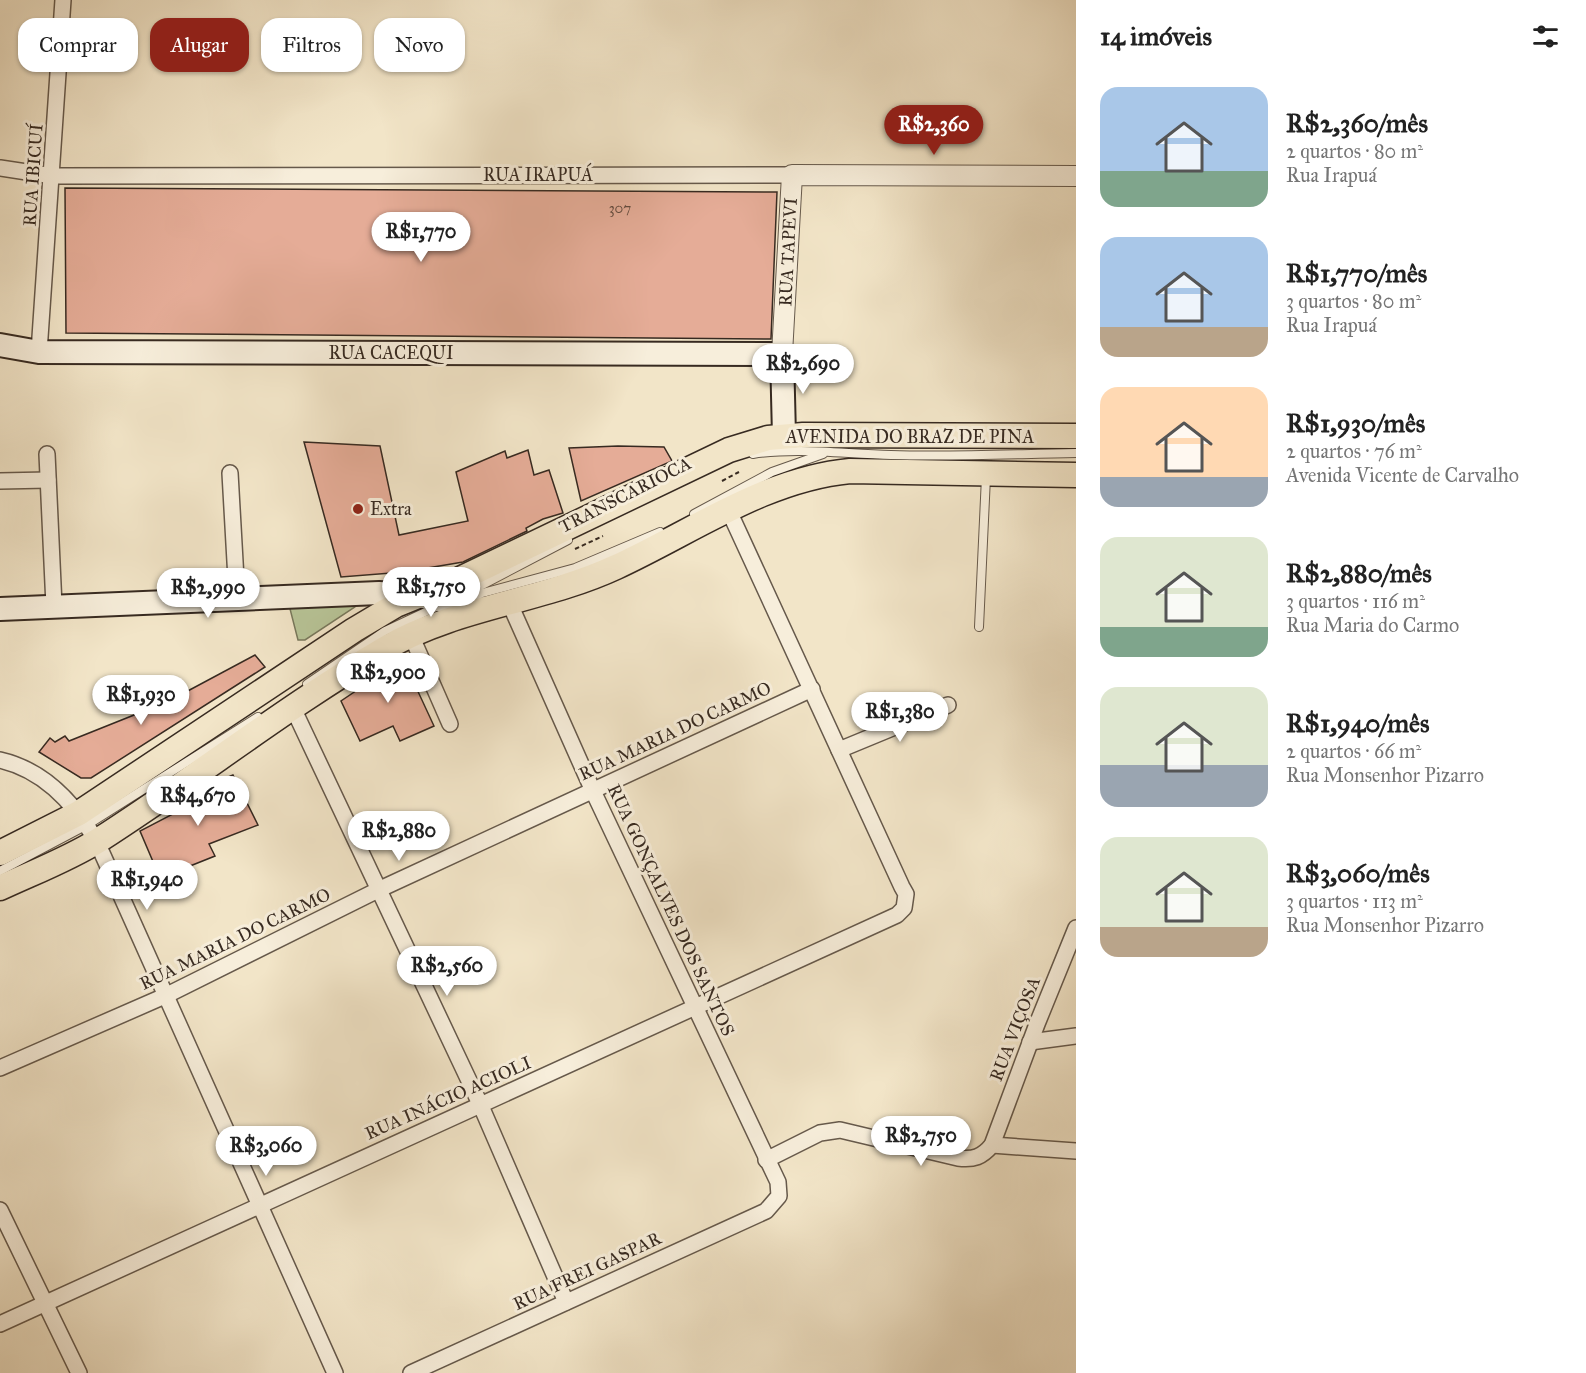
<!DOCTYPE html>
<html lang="pt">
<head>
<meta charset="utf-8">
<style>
	:root { --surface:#fff; --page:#f2f2f2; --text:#222; --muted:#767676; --accent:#8f2418 }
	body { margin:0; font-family:"IM FELL Great Primer",serif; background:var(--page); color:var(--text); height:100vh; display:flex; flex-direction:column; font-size:22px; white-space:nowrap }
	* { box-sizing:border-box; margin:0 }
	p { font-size:20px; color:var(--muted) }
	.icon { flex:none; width:33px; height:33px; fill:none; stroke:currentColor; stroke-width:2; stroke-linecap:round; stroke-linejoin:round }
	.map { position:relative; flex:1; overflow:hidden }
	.side { display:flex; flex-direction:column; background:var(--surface); width:510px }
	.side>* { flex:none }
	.hud { position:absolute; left:18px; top:18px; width:570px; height:54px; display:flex; gap:12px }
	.price { position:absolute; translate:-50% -51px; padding:0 14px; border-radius:21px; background:#fff; color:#222; font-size:20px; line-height:39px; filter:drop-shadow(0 2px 3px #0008) }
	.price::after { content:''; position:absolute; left:50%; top:36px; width:18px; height:14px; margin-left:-9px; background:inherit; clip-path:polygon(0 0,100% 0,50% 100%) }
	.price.active { background:var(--accent); color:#fff }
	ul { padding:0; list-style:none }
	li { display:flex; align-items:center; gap:18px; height:150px; padding:0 24px }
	li span { display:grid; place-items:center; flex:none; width:168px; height:120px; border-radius:18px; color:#555 }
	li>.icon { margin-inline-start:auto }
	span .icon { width:72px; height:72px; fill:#fffc; stroke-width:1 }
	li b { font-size:26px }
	h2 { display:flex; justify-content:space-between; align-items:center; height:72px; padding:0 24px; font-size:26px }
	.tag { padding:0 21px; border-radius:18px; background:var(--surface); box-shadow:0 2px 4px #0004; font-size:21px; line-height:54px }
	.tag.active { background:var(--accent); color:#fff }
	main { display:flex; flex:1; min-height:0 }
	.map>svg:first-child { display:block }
</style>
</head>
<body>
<main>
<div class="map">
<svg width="1076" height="1373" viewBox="0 0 1076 1373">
	<rect width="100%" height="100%" fill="#f2e5c8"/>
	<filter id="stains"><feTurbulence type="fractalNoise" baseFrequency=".00333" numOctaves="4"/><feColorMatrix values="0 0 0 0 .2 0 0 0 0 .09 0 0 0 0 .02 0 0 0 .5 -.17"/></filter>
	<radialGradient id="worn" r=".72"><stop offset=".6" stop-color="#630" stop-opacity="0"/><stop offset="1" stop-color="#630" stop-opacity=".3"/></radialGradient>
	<polygon fill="#b8c598" stroke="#78785c" stroke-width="1.5" points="354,599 355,607 305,640 298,640 289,605"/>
	<g fill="#e5ac97" stroke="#372a21" stroke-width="1.5">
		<polygon points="65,188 777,192 771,339 66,333"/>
		<polygon points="304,442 380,446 399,535 468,521 456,472 505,451 507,458 528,450 534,475 549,470 563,513 543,519 526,528 527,531 463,562 404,572 341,577"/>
		<polygon points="618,446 664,447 672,461 581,501 569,448"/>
		<polygon points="255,655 265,667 91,778 81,778 39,752 50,738 55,742 65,736 69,741 169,701"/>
		<polygon points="402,657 434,726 400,741 393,726 360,741 341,701 372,680 370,675"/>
		<polygon points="233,775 258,825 209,844 215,856 160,878 140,831 173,814 171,809 193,798 191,795 201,788"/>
	</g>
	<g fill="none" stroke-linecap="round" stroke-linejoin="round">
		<g stroke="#66594b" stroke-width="10">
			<g id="service">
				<path d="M 753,454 C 799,447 844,454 891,455 C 952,457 1014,454 1076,453"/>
				<polyline points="694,514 772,472 823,454"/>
				<polyline points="465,594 568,540"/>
				<polyline points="464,598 575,568 660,532"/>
				<polyline points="979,627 986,477"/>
				<polyline points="307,684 385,631 436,607"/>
				<polyline points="0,871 87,825 258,717"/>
			</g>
		</g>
		<g stroke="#66594b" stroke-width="18">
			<g id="minor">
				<polyline points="0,168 53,176 792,175"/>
				<polyline points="39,352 63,0"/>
				<polyline points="47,454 54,606"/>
				<polyline points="230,473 237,597"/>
				<polyline points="0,481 48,480"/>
				<polyline points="411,635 450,724"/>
				<polyline points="293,708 481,1106 566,1302"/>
				<polyline points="839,750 948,705"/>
				<path d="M 0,760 C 44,770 75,804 97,842 L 335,1373"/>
				<polyline points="1030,1042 1076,1036"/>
				<polyline points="0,1068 167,995 378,890 812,689"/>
				<polyline points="992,1145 1076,1151"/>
				<path d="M 766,1160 L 820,1133 L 840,1130 L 958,1158 C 974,1160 982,1157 992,1145 L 1037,1024 L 1076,928"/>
				<polyline points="0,1210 79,1373"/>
				<polyline points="0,1324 897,915 904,908 906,894 902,887 729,511"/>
				<polyline points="411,1373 766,1211 779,1196 778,1182 593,791 509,602"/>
			</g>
		</g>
		<g stroke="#66594b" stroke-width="22">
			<polyline id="tertiary" points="782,354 792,175 1076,176"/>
		</g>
		<g stroke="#372a21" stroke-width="26">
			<g id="secondary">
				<polyline points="0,345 39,352 782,354 784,436"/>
				<polyline points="0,609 379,593 418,596 485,609"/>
			</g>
		</g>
		<g stroke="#372a21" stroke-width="27">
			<g id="primary">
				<polyline points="0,853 79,813 354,630 396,605 460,579 729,450 768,438 803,435 1076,436"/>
				<path d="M 0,888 C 32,873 69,859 99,840 C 196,778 287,706 386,648 C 456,607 543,601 616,567 C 692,532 765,479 850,471 L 1076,475"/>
			</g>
		</g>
		<g stroke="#372a21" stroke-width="2" stroke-dasharray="4.5 3" stroke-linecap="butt">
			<polyline points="722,481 739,472"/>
			<polyline points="575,549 603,536"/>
		</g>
		<use href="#service" stroke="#f7eedb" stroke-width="8"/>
		<use href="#minor" stroke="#f7eedb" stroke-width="15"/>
		<use href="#tertiary" stroke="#f7eedb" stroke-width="20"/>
		<use href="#secondary" stroke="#f7eedb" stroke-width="22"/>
		<use href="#primary" stroke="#f2e5c8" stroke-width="24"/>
	</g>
	<circle fill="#8f2418" stroke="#f7eedb" stroke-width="2" cx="358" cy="509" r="6"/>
	<g text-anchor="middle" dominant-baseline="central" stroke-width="6" stroke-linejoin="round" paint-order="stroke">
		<g font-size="15" fill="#624a3e">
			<text x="620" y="208">307</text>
		</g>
		<g font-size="18" fill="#372a21" stroke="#f7eedb">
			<text transform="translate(33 175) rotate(-86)">RUA IBICUÍ</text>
			<text x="538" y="175">RUA IRAPUÁ</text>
			<text transform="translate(788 252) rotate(-87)">RUA TAPEVI</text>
			<text x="391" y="353">RUA CACEQUI</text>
			<text x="910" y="437">AVENIDA DO BRAZ DE PINA</text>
			<text transform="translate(625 495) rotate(-27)">TRANSCARIOCA</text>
			<text transform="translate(675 731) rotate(-25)">RUA MARIA DO CARMO</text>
			<text transform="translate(671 910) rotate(65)">RUA GONÇALVES DOS SANTOS</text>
			<text transform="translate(235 939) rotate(-26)">RUA MARIA DO CARMO</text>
			<text transform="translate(1015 1029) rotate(-69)">RUA VIÇOSA</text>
			<text transform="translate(448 1098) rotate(-24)">RUA INÁCIO ACIOLI</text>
			<text transform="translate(587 1271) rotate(-25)">RUA FREI GASPAR</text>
		</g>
		<g font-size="18" fill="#372a21" stroke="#f7eedb" text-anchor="start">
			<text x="370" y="509">Extra</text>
		</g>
	</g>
	<rect width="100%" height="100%" filter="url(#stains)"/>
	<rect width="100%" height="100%" fill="url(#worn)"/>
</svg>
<b class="price active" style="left:934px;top:156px">R$2,360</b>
<b class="price" style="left:421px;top:263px">R$1,770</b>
<b class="price" style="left:803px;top:395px">R$2,690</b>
<b class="price" style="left:431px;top:618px">R$1,750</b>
<b class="price" style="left:208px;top:619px">R$2,990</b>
<b class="price" style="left:388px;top:704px">R$2,900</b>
<b class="price" style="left:141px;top:726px">R$1,930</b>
<b class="price" style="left:900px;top:743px">R$1,380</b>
<b class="price" style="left:198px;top:827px">R$4,670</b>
<b class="price" style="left:399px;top:862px">R$2,880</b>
<b class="price" style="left:147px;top:911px">R$1,940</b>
<b class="price" style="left:447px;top:997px">R$2,560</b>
<b class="price" style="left:921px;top:1167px">R$2,750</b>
<b class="price" style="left:266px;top:1177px">R$3,060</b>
<div class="hud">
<a class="tag">Comprar</a>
<a class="tag active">Alugar</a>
<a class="tag">Filtros</a>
<a class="tag">Novo</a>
</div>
</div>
<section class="side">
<h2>14 imóveis<svg class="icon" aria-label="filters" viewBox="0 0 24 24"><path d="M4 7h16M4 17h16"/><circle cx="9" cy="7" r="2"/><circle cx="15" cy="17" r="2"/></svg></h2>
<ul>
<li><span style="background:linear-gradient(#a9c7e8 70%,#7fa58c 0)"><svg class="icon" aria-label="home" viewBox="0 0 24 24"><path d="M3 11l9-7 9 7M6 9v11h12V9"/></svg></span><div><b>R$2,360/mês</b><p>2 quartos · 80 m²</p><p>Rua Irapuá</p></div></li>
<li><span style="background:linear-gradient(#a9c7e8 75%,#b9a48a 0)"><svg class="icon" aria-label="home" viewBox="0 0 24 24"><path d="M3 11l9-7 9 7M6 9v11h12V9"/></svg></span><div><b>R$1,770/mês</b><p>3 quartos · 80 m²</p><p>Rua Irapuá</p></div></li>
<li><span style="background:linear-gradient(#ffd9b3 75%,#9aa5b1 0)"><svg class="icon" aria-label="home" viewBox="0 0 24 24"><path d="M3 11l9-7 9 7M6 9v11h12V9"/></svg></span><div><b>R$1,930/mês</b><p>2 quartos · 76 m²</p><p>Avenida Vicente de Carvalho</p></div></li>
<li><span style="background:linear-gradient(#dfe7d0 75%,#7fa58c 0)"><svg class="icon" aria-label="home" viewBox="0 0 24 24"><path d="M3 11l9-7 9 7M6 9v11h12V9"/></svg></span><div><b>R$2,880/mês</b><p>3 quartos · 116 m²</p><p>Rua Maria do Carmo</p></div></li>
<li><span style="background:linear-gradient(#dfe7d0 65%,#9aa5b1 0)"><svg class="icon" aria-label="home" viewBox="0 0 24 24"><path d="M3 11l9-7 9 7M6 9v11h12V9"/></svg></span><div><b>R$1,940/mês</b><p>2 quartos · 66 m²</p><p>Rua Monsenhor Pizarro</p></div></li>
<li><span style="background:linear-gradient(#dfe7d0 75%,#b9a48a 0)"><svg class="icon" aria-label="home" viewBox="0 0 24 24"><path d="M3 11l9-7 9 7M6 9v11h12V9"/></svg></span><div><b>R$3,060/mês</b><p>3 quartos · 113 m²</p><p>Rua Monsenhor Pizarro</p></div></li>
</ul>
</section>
</main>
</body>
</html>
